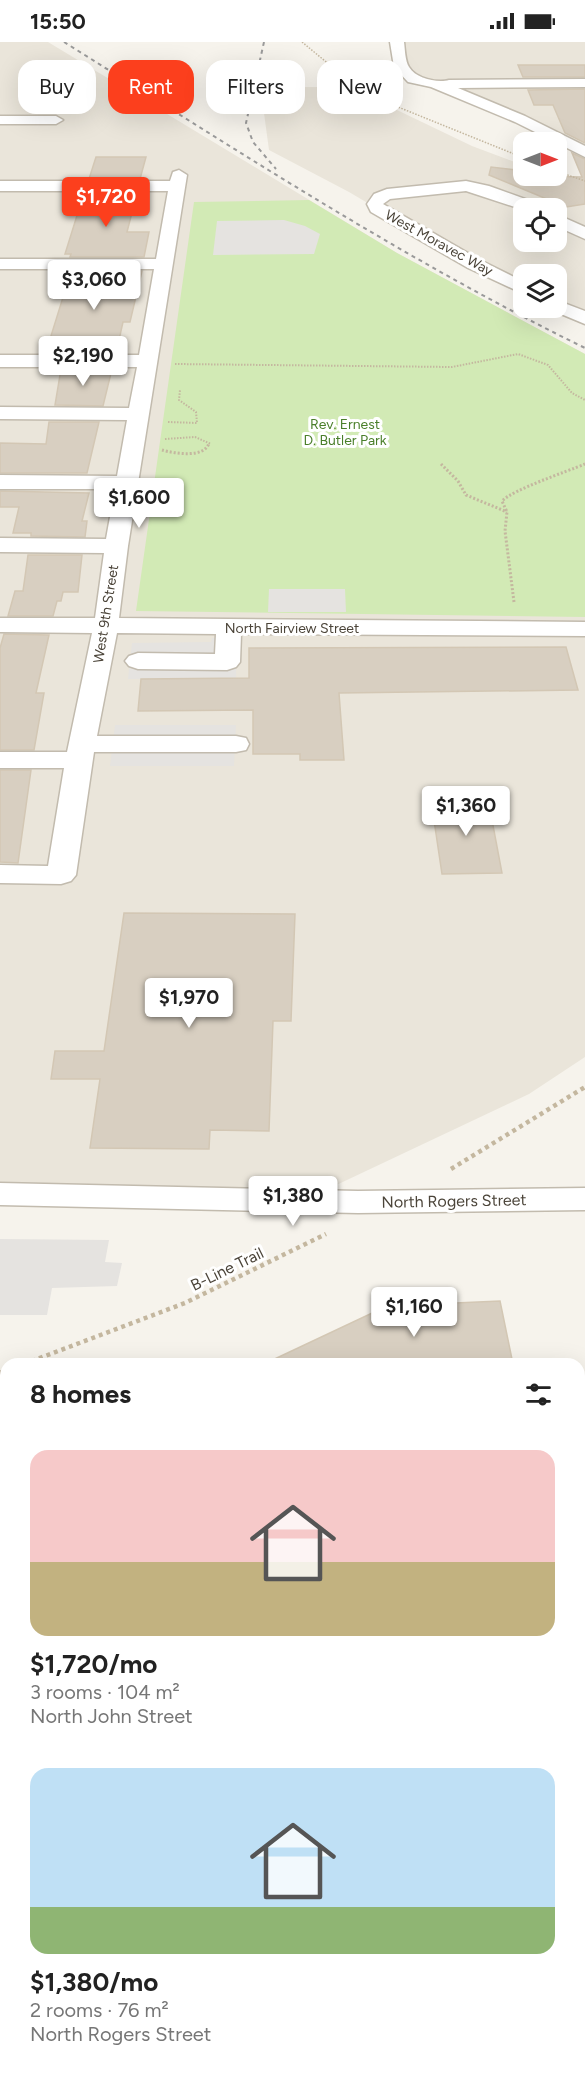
<!DOCTYPE html>
<html lang="en">
<head>
<meta charset="utf-8">
<style>
	:root { --surface:#fff; --page:#f6f6f6; --text:#222; --muted:#767676; --accent:#fc3f1d }
	body { margin:0; font-family:Figtree,sans-serif; background:var(--page); color:var(--text); height:100vh; display:flex; flex-direction:column; font-size:22px; white-space:nowrap }
	* { box-sizing:border-box; margin:0 }
	p { font-size:20px; color:var(--muted) }
	.icon { flex:none; width:33px; height:33px; fill:none; stroke:currentColor; stroke-width:2; stroke-linecap:round; stroke-linejoin:round }
	.map { position:relative; flex:1; overflow:hidden }
	.side { position:absolute; left:0px; top:1316px; width:585px; height:722px; display:flex; flex-direction:column; background:var(--surface); border-radius:18px 18px 0 0; box-shadow:0 6px 24px #0002 }
	.side>* { flex:none }
	.hud { position:absolute; left:18px; top:18px; width:549px; height:54px; display:flex; gap:12px }
	.needle { width:39px; rotate:90deg }
	.buttons { position:absolute; left:513px; top:90px; display:grid; gap:12px }
	.buttons a { display:grid; place-items:center; width:54px; height:54px; border-radius:12px; background:var(--surface); box-shadow:0 6px 24px #0002; font-size:30px }
	.price { position:absolute; translate:-50% -51px; padding:0 14px; border-radius:6px; background:#fff; color:#222; font-size:20px; line-height:39px; filter:drop-shadow(0 2px 3px #0008) }
	.price::after { content:''; position:absolute; left:50%; top:36px; width:18px; height:14px; margin-left:-9px; background:inherit; clip-path:polygon(0 0,100% 0,50% 100%) }
	.price.on { background:var(--accent); color:#fff }
	ul { padding:0; list-style:none }
	li { display:grid; align-content:center; gap:12px; height:318px; padding:0 30px }
	li span { display:grid; place-items:center; height:186px; border-radius:18px; color:#555 }
	li>.icon { margin-inline-start:auto }
	span .icon { width:108px; height:108px; fill:#fffc; stroke-width:1 }
	li b { font-size:26px }
	h2 { display:flex; justify-content:space-between; align-items:center; height:72px; padding:0 30px; font-size:26px }
	.chip { padding:0 21px; border-radius:18px; background:var(--surface); box-shadow:0 6px 24px #0002; font-size:21px; line-height:54px }
	.chip.on { background:var(--accent); color:#fff }
	.status { display:flex; justify-content:space-between; align-items:center; height:42px; padding:0 30px; background:var(--surface); direction:ltr }
	.status svg { height:16px; fill:currentColor }
	.map>svg:first-child { display:block }
</style>
</head>
<body>
<div class="status"><b>15:50</b><svg viewBox="0 0 49 12"><path d="M0 12V9h3v3zM5 12V6h3v6zM10 12V3h3v9zM15 12V0h3v12zM26 1h20v11H26zM47 4h2v5h-2z"/></svg></div>
<div class="map">
<svg width="585" height="2036" viewBox="0 0 585 2036">
	<rect width="100%" height="100%" fill="#f6f3ec"/>
	<g fill="#eae5da" fill-rule="evenodd">
		<polygon points="0,0 48,0 397,211 585,312 585,1015 529,1052 311,1155 0,1153"/>
		<polygon points="398,0 585,0 585,114 462,46 407,41"/>
		<path d="M 296,45 L 349,45 L 472,104 L 523,123 L 524,134 L 552,134 L 585,146 L 585,281 L 552,266 L 556,266 L 556,232 L 524,232 L 523,253 L 349,150 L 269,108 L 261,49 ZM 524,166 L 556,166 L 556,200 L 524,200 Z"/>
	</g>
	<polygon fill="#d2eab5" points="309,158 397,211 585,312 585,575 136,569 194,160"/>
	<g fill="#e5e3e0">
		<polygon points="284,178 305,184 320,192 314,212 213,213 217,179"/>
		<polygon points="269,547 345,547 346,570 268,570"/>
		<polygon points="212,596 237,596 236,636 128,637 132,601 211,600"/>
		<polygon points="115,683 236,683 234,724 110,724"/>
		<polygon points="0,1197 109,1198 105,1220 122,1221 117,1244 52,1246 47,1273 0,1273"/>
		<polygon points="579,1880 585,1880 585,1985 579,1940"/>
		<polygon points="579,2002 585,2002 585,2036 480,2036 480,2031 579,2031"/>
		<rect x="95" y="2031" width="323" height="5"/>
	</g>
	<g fill="#d8cfc1" stroke="#d3c7b4" stroke-width="1.5">
		<polygon points="518,23 585,23 585,35 523,35"/>
		<polygon points="585,47 585,101 565,91 553,63 534,63 528,48"/>
		<polygon points="572,111 585,117 585,162 566,165 489,133 491,125 524,129 524,134 582,135"/>
		<polygon points="96,115 146,115 140,137 89,137"/>
		<polygon points="84,151 137,151 127,190 149,190 144,215 70,215 71,212 65,212"/>
		<polygon points="66,229 142,229 130,280 123,280 116,311 46,310 69,236 63,236"/>
		<polygon points="61,327 112,327 103,364 55,363"/>
		<polygon points="49,380 99,380 87,431 0,431 0,401 46,402"/>
		<polygon points="0,449 89,451 82,479 87,479 85,495 31,494 31,491 13,491 19,465 0,465"/>
		<polygon points="28,513 82,513 78,550 63,550 61,559 57,559 53,574 8,574 15,549 23,549"/>
		<polygon points="4,592 49,593 36,651 44,651 34,708 0,708 0,606"/>
		<polygon points="566,605 578,648 339,651 344,718 300,718 300,712 253,712 253,668 138,669 141,637 249,636 249,606"/>
		<polygon points="0,728 31,728 18,821 0,820"/>
		<polygon points="488,757 502,831 442,832 431,758"/>
		<polygon points="124,871 295,872 291,979 273,979 269,1089 210,1088 209,1107 90,1106 100,1037 51,1037 55,1009 104,1009"/>
		<polygon points="500,1259 513,1322 264,1322 387,1264"/>
	</g>
	<g fill="none" stroke-linecap="round" stroke-linejoin="round">
		<g stroke="#c2bbae" stroke-width="3">
			<g id="minor">
				<path d="M 390,0 L 404,0 C 405,7 405,19 409,25 C 416,37 438,41 449,38 L 585,37 L 585,45 L 458,46 L 525,74 L 585,104 L 585,115 L 515,80 L 431,45 L 408,40 L 394,25 Z"/>
				<polygon points="0,74 56,74 63,78 56,82 0,82"/>
				<polygon points="179,128 187,133 128,504 119,576 585,580 585,594 241,592 240,620 236,625 227,628 138,627 129,624 125,619 129,614 138,611 215,612 216,592 117,591 97,694 236,694 246,696 249,702 246,708 236,710 94,710 76,833 71,839 61,842 0,841 0,823 48,824 64,726 0,726 0,710 67,710 92,591 0,590 0,576 95,576 104,511 0,510 0,496 106,497 115,447 0,447 0,433 117,434 127,378 0,377 0,365 129,366 137,325 0,325 0,313 139,313 154,227 0,227 0,217 156,217 168,149 0,149 0,139 170,139 173,130"/>
				<polygon points="466,139 489,144 539,162 541,166 524,168 466,149 390,157 383,162 480,218 524,240 524,252 468,226 371,170 367,162 374,152 387,147"/>
				<polygon points="556,172 585,185 585,197 556,184"/>
				<polygon points="556,258 585,269 585,282 549,267 556,266"/>
				<polygon points="0,1141 358,1149 585,1146 585,1168 358,1171 0,1163"/>
				<rect x="579" y="1378" width="6" height="28"/>
			</g>
		</g>
		<g stroke="#c4b79f" stroke-width="1.5" stroke-dasharray="1.5 1.5" stroke-linecap="butt">
			<polyline points="302,0 342,33 393,63 524,116"/>
			<polyline points="556,129 585,139"/>
		</g>
		<g stroke="#c4b79f" stroke-width="2" stroke-dasharray="1.5 1.5" stroke-linecap="butt">
			<polyline points="175,322 452,325 518,312 548,323 572,351 585,358"/>
			<polyline points="168,380 197,381 196,370 179,358 180,348"/>
			<polyline points="165,397 195,395 211,402"/>
		</g>
		<g stroke="#c4b79f" stroke-width="3" stroke-dasharray="2 2" stroke-linecap="butt">
			<path d="M 162,408 C 176,412 205,416 209,401"/>
			<polyline points="441,422 458,439 466,453 507,470"/>
			<path d="M 514,560 L 505,489 L 507,470 L 502,459 C 514,447 566,430 585,422"/>
		</g>
		<g stroke="#c4b79f" stroke-width="4.5" stroke-dasharray="4 4" stroke-linecap="butt">
			<polyline points="451,1127 585,1045"/>
			<polyline points="24,1322 185,1261 326,1192"/>
			<polyline points="0,1331 6,1328"/>
		</g>
		<use href="#minor" fill="#fff" fill-rule="evenodd"/>
		<g stroke="#9a9a9a" stroke-width="2" stroke-dasharray="4 4" stroke-linecap="butt">
			<path d="M 64,0 C 235,107 403,217 585,306"/>
			<polyline points="264,0 246,81 253,100 276,127"/>
		</g>
	</g>
	<g text-anchor="middle" dominant-baseline="central" stroke-width="6" stroke-linejoin="round" paint-order="stroke">
		<g font-size="14" fill="#4b4439" stroke="#fff">
			<text transform="translate(439 201) rotate(29)">West Moravec Way</text>
			<text transform="translate(106 572) rotate(-81)">West 9th Street</text>
			<text x="292" y="586">North Fairview Street</text>
		</g>
		<g font-size="14" fill="#4a7f2a" stroke="#fff">
			<text x="345" y="382">Rev. Ernest<tspan x="345" dy="16">D. Butler Park</tspan></text>
		</g>
		<g font-size="16" fill="#4b4439" stroke="#fff">
			<text transform="translate(454 1159) rotate(-1)">North Rogers Street</text>
			<text transform="translate(227 1227) rotate(-26)">B-Line Trail</text>
		</g>
	</g>
</svg>
<div class="buttons">
<a><svg class="needle" viewBox="-14 -14 28 28"><path d="M0-13l5 13h-10z" fill="#e53935"/><path d="M0 13l5-13h-10z" fill="#767676"/></svg></a>
<a><svg class="icon" aria-label="locate" viewBox="0 0 24 24"><circle cx="12" cy="12" r="6"/><path d="M12 2v4M12 18v4M2 12h4M18 12h4"/></svg></a>
<a><svg class="icon" aria-label="layers" viewBox="0 0 24 24"><path d="M12 4l9 5-9 5-9-5zM3 14l9 5 9-5"/></svg></a>
</div>
<b class="price on" style="left:106px;top:186px">$1,720</b>
<b class="price" style="left:94px;top:269px">$3,060</b>
<b class="price" style="left:83px;top:345px">$2,190</b>
<b class="price" style="left:139px;top:487px">$1,600</b>
<b class="price" style="left:466px;top:795px">$1,360</b>
<b class="price" style="left:189px;top:987px">$1,970</b>
<b class="price" style="left:293px;top:1185px">$1,380</b>
<b class="price" style="left:414px;top:1296px">$1,160</b>
<div class="hud">
<a class="chip">Buy</a>
<a class="chip on">Rent</a>
<a class="chip">Filters</a>
<a class="chip">New</a>
</div>
<section class="side">
<h2>8 homes<svg class="icon" aria-label="filters" viewBox="0 0 24 24"><path d="M4 7h16M4 17h16"/><circle cx="9" cy="7" r="2"/><circle cx="15" cy="17" r="2"/></svg></h2>
<ul>
<li><span style="background:linear-gradient(#f6c9c9 60%,#c2b280 0)"><svg class="icon" aria-label="home" viewBox="0 0 24 24"><path d="M3 11l9-7 9 7M6 9v11h12V9"/></svg></span><div><b>$1,720/mo</b><p>3 rooms · 104 m²</p><p>North John Street</p></div></li>
<li><span style="background:linear-gradient(#bfe0f5 75%,#8fb573 0)"><svg class="icon" aria-label="home" viewBox="0 0 24 24"><path d="M3 11l9-7 9 7M6 9v11h12V9"/></svg></span><div><b>$1,380/mo</b><p>2 rooms · 76 m²</p><p>North Rogers Street</p></div></li>
</ul>
</section>
</div>
</body>
</html>
